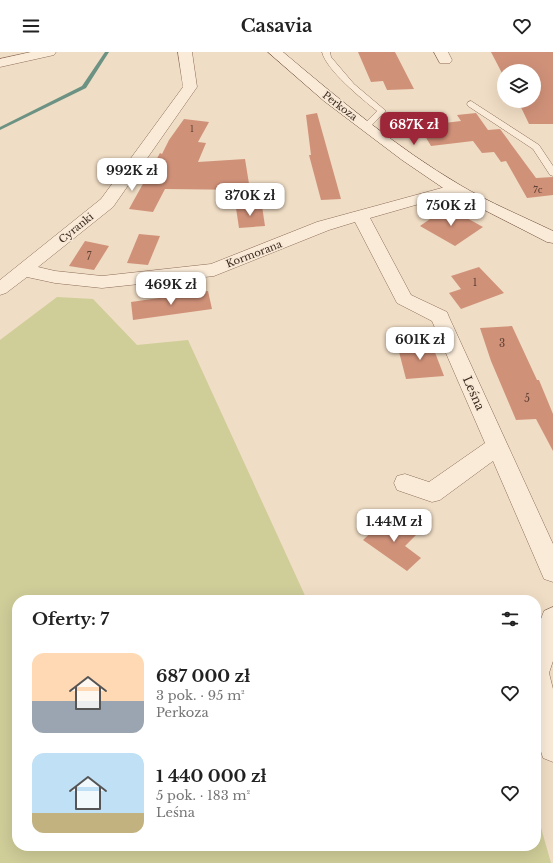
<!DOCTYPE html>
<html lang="pl">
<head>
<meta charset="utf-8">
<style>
	:root { --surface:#fff; --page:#f6f6f6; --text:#222; --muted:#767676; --accent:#9d2739 }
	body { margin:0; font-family:"Libre Baskerville",serif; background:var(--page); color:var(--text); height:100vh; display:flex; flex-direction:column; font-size:15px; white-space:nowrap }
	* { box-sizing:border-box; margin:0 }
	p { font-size:13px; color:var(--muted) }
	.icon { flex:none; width:22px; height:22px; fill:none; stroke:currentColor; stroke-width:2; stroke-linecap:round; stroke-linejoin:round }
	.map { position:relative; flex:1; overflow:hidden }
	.panel { position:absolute; left:12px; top:543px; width:529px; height:256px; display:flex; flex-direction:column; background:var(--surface); border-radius:16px; box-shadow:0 4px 16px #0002 }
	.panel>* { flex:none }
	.tools { position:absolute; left:497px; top:12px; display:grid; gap:8px }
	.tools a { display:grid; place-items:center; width:44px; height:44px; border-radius:50%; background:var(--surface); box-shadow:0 4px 16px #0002; font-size:20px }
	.price { position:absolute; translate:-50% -34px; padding:0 9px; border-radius:8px; background:#fff; color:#222; font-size:13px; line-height:26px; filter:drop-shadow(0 1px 2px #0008) }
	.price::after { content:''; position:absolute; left:50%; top:24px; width:12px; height:9px; margin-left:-6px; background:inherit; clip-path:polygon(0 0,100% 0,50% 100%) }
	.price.active { background:var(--accent); color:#fff }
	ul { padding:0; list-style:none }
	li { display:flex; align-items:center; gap:12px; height:100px; padding:0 20px }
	li span { display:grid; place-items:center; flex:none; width:112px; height:80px; border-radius:12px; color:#555 }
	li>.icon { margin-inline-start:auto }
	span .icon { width:48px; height:48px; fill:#fffc; stroke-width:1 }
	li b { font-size:17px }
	h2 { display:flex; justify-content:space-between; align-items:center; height:48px; padding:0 20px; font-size:17px }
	header { display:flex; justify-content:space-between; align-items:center; height:52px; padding:0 20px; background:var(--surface); font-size:18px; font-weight:800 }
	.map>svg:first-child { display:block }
</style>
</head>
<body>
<header><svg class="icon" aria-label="menu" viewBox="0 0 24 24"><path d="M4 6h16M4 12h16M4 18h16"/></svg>Casavia<svg class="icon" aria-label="heart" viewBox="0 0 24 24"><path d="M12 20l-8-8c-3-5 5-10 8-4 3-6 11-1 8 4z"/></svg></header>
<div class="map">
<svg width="553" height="811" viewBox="0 0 553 811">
	<rect width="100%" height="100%" fill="#f0ddc5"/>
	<polygon fill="#cfcd98" points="57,245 93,247 137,293 188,288 307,548 17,548 17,794 536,794 536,758 551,811 0,811 0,288"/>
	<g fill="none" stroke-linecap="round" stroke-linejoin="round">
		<polygon fill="#6c9283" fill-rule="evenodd" points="105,0 109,0 86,36 0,78 0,75 82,34"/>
	</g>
	<g fill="#d09179">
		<polygon points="358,0 395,0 414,37 387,38 383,29 371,30"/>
		<polygon points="491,0 553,0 553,72 529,72 518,49 534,49 534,19 504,19 504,25"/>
		<polygon points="317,61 341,147 321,148 309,103 311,103 306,63"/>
		<polygon points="476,61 488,78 500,77 536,126 553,125 553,143 527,146 506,109 501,110 494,100 482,101 473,89 431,94 419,74 461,69 457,63"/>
		<polygon points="184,67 209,70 198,90 206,91 198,110 245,107 250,138 165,137 153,160 129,157 160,101 162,102 169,88"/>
		<polygon points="262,154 265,174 239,176 236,156"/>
		<polygon points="447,155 483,175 455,194 420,174"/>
		<polygon points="139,182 160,184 148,213 127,211"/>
		<polygon points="85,189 109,194 94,218 69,214"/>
		<polygon points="479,215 504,241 461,257 449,241 461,237 451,224"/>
		<polygon points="208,239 212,257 133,268 131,250"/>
		<polygon points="512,274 537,328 539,328 553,362 553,399 536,367 516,368 491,309 480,276"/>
		<polygon points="431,290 444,324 406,327 397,292"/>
		<polygon points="390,463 416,483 405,494 421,506 407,519 363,488"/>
	</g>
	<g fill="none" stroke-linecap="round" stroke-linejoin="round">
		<g stroke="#8c6d5a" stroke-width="1">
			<g id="lane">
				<path d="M 322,0 L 330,0 L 331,5 L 354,32 L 386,59 L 369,76 L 363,76 L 362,74 L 377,59 C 362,47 326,18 322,0 Z"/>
				<polygon points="471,49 539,93 553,114 553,124 550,123 533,97 468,54 467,52 468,50"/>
			</g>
		</g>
		<g stroke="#8c6d5a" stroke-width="1">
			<g id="street">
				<polygon points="31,0 56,0 54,3 0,15 0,7"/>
				<polygon points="178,0 192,0 197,35 113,155 38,215 55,219 102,224 211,212 317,170 449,134 455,132 461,134 463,137 461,140 370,166 411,243 447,260 449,265 553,492 553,530 544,527 493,409 440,448 432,450 397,438 394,431 397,424 405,422 429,430 485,391 432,269 397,251 355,170 329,178 214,224 102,236 55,231 27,225 6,241 0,243 0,228 101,147 183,35"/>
				<polygon points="434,0 448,0 452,8 450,11 440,11"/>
				<polygon points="553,555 553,609 549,621 553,637 553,710 543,706 536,683 536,580 544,559"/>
			</g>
		</g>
		<g stroke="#6e4e3d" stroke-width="1">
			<path id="secondary" d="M 268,0 L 283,0 C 339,47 397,96 460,133 C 490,151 522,164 553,179 L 553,191 L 547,190 L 449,140 L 402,108 L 324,49 Z"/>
		</g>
		<use href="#lane" fill="#faebd8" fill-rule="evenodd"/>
		<use href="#street" fill="#faebd8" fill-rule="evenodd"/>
		<use href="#secondary" fill="#faebd8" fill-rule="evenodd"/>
	</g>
	<g text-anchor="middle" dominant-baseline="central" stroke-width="3" stroke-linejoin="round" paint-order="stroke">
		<g font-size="9" fill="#604235">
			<text x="192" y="76">1</text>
			<text x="538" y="137">7c</text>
		</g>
		<g font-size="10" fill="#3b281e" stroke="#f7e8d5">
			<text transform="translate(340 54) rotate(37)">Perkoza</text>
			<text transform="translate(76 176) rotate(-39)">Cyranki</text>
			<text transform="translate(254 202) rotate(-21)">Kormorana</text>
		</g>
		<g font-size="10" fill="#604235">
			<text x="89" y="204">7</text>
			<text x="475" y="230">1</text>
			<text x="502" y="291">3</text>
			<text x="527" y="346">5</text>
		</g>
		<g font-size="12" fill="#3b281e" stroke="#f7e8d5">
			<text transform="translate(474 341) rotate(66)">Leśna</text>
		</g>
	</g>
</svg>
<div class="tools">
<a><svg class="icon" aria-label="layers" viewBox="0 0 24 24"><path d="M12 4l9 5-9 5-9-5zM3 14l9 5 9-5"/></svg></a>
</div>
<b class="price active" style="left:414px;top:94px">687K zł</b>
<b class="price" style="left:132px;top:140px">992K zł</b>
<b class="price" style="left:250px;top:165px">370K zł</b>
<b class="price" style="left:451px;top:175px">750K zł</b>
<b class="price" style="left:171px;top:254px">469K zł</b>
<b class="price" style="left:420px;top:309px">601K zł</b>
<b class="price" style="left:394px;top:491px">1.44M zł</b>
<section class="panel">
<h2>Oferty: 7<svg class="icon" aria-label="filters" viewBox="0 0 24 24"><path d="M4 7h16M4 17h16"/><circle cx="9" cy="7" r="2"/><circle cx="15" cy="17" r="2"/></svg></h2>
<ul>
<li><span style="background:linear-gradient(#ffd9b3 60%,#9aa5b1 0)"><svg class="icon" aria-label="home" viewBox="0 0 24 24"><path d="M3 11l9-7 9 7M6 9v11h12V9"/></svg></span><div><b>687 000 zł</b><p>3 pok. · 95 m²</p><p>Perkoza</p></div><svg class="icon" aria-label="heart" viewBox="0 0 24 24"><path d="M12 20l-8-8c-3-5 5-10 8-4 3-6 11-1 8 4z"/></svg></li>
<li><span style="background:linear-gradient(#bfe0f5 75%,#c2b280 0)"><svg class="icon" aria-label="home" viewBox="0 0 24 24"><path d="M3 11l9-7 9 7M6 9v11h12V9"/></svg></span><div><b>1 440 000 zł</b><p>5 pok. · 183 m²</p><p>Leśna</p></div><svg class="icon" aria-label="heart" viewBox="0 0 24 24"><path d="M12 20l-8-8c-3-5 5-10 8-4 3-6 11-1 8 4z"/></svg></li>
</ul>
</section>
</div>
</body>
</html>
